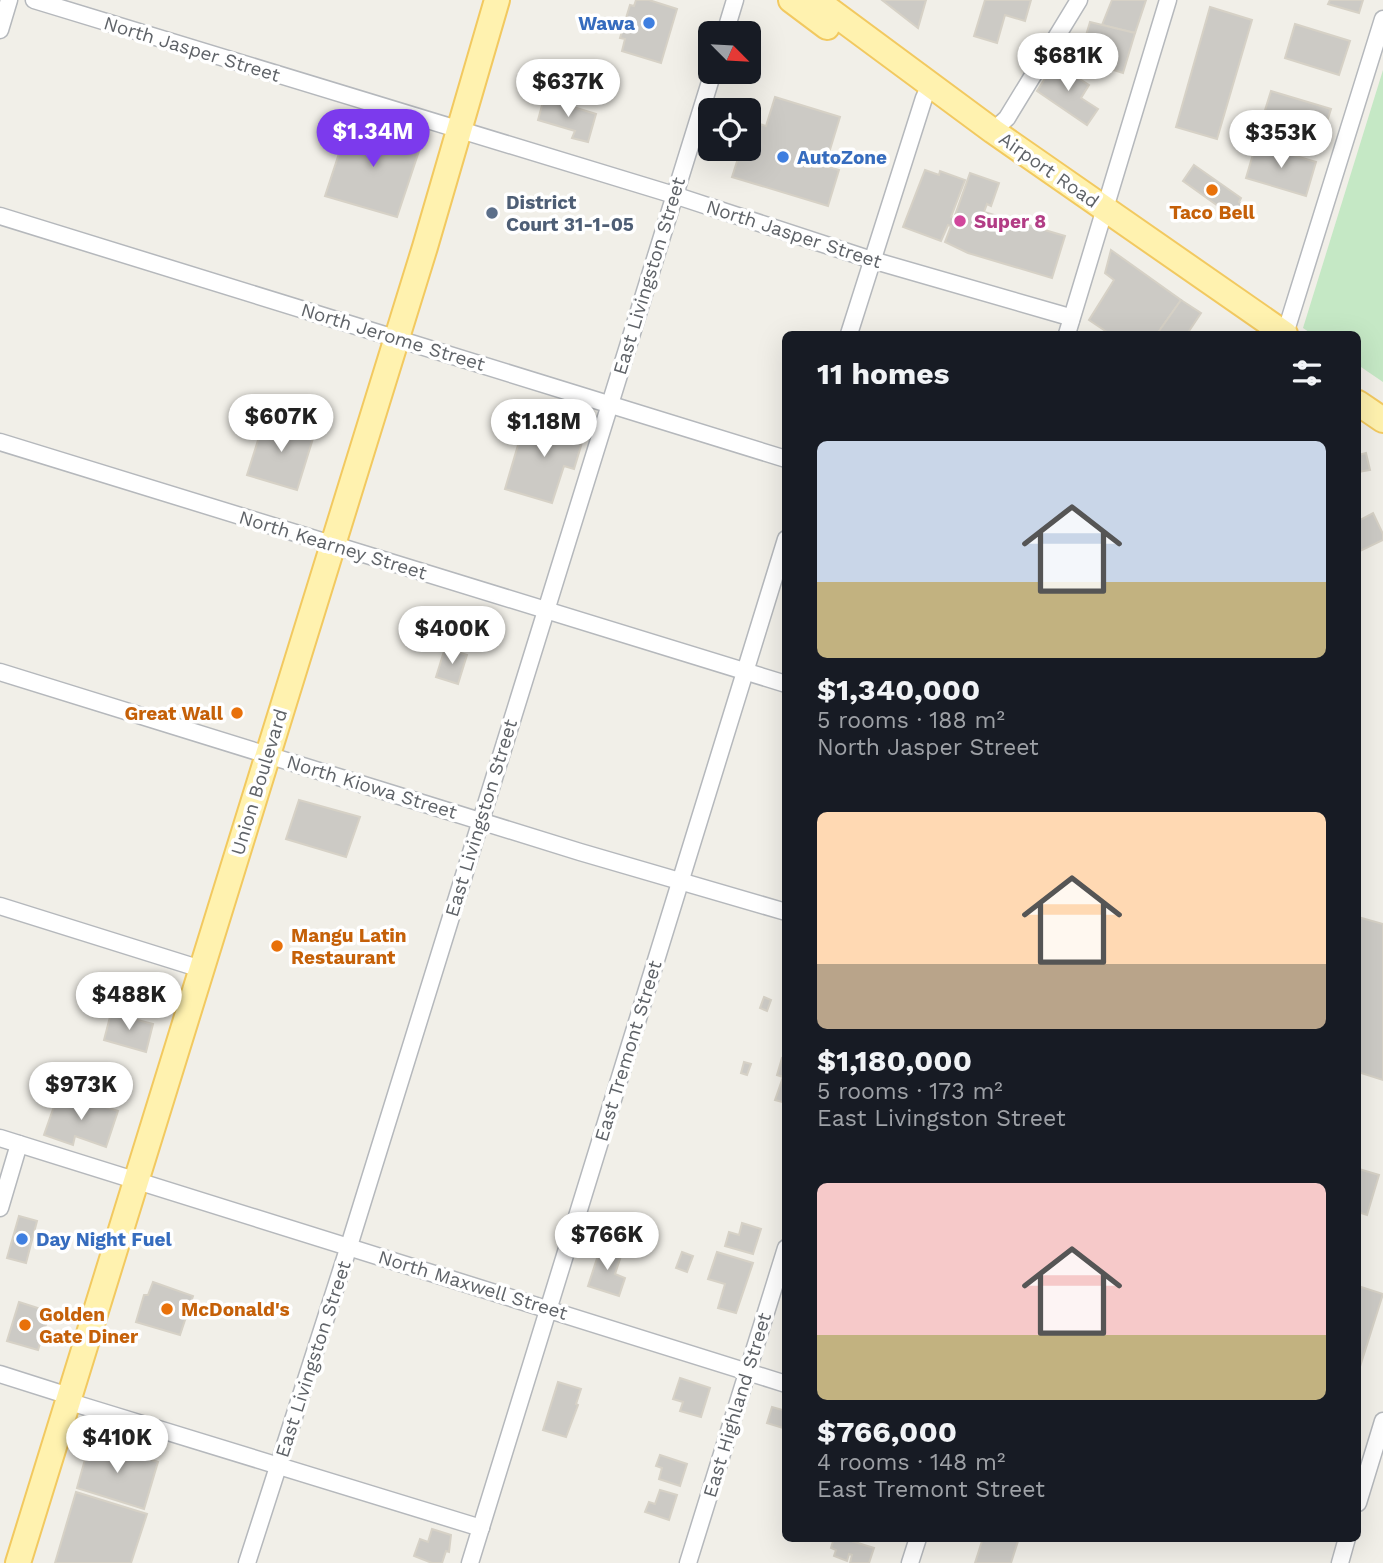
<!DOCTYPE html>
<html lang="en">
<head>
<meta charset="utf-8">
<style>
	:root { --surface:#171b24; --page:#20242c; --text:#f1f3f6; --muted:#9ea1a6; --accent:#7c3aed }
	body { margin:0; font-family:"Work Sans",sans-serif; background:var(--page); color:var(--text); height:100vh; display:flex; flex-direction:column; font-size:26px; white-space:nowrap }
	* { box-sizing:border-box; margin:0 }
	p { font-size:23px; color:var(--muted) }
	.icon { flex:none; width:38px; height:38px; fill:none; stroke:currentColor; stroke-width:2; stroke-linecap:round; stroke-linejoin:round }
	.map { position:relative; flex:1; overflow:hidden }
	.sheet { position:absolute; left:782px; top:331px; width:579px; height:1211px; display:flex; flex-direction:column; background:var(--surface); border-radius:10px; box-shadow:0 7px 28px #0002 }
	.sheet>* { flex:none }
	.needle { width:46px; rotate:114deg }
	.fabs { position:absolute; left:698px; top:21px; display:grid; gap:14px }
	.fabs a { display:grid; place-items:center; width:63px; height:63px; border-radius:10px; background:var(--surface); box-shadow:0 7px 28px #0002; font-size:35px }
	.price { position:absolute; translate:-50% -60px; padding:0 16px; border-radius:24px; background:#fff; color:#222; font-size:23px; line-height:46px; filter:drop-shadow(0 2px 4px #0008) }
	.price::after { content:''; position:absolute; left:50%; top:42px; width:21px; height:16px; margin-left:-10px; background:inherit; clip-path:polygon(0 0,100% 0,50% 100%) }
	.price.on { background:var(--accent); color:#fff }
	ul { padding:0; list-style:none }
	li { display:grid; align-content:center; gap:14px; height:371px; padding:0 35px }
	li span { display:grid; place-items:center; height:217px; border-radius:10px; color:#555 }
	li>.icon { margin-inline-start:auto }
	span .icon { width:126px; height:126px; fill:#fffc; stroke-width:1 }
	li b { font-size:30px }
	h2 { display:flex; justify-content:space-between; align-items:center; height:84px; padding:0 35px; font-size:30px }
	.map>svg:first-child { display:block }
</style>
</head>
<body>
<div class="map">
<svg width="1383" height="1563" viewBox="0 0 1383 1563">
	<rect width="100%" height="100%" fill="#f1efe8"/>
	<polygon fill="#c5e8c5" points="1383,70 1383,382 1358,365 1358,334 1312,334 1303,328"/>
	<g fill="#cccac5" stroke="#d6d1c6" stroke-width="2">
		<polygon points="636,0 649,0 677,9 661,63 622,51 625,39 620,38 630,5 634,6"/>
		<polygon points="882,0 926,0 918,28"/>
		<polygon points="985,0 1031,0 1025,21 1005,15 997,43 974,36"/>
		<polygon points="1112,0 1146,0 1135,33 1102,25"/>
		<polygon points="1330,0 1363,0 1359,13 1328,4"/>
		<polygon points="1210,7 1252,20 1217,139 1176,127"/>
		<polygon points="1090,22 1135,33 1123,73 1079,59"/>
		<polygon points="1295,24 1350,41 1339,75 1285,58"/>
		<polygon points="1055,63 1089,85 1081,98 1098,109 1087,125 1037,91"/>
		<polygon points="1271,91 1331,109 1321,141 1261,123"/>
		<polygon points="775,97 840,117 825,166 839,170 828,206 732,177 741,149 749,149 750,121 766,126"/>
		<polygon points="544,98 596,114 588,142 572,138 575,131 538,120"/>
		<polygon points="350,120 422,142 397,217 325,196"/>
		<polygon points="1256,144 1316,162 1306,196 1246,178"/>
		<polygon points="1194,165 1241,198 1239,202 1243,205 1235,218 1183,181"/>
		<polygon points="925,170 939,175 940,171 965,180 951,217 954,218 970,173 999,183 991,206 987,204 984,212 1065,236 1052,278 968,253 945,242 951,226 948,225 941,241 903,227"/>
		<polygon points="1111,250 1181,300 1157,334 1110,334 1089,320 1114,280 1105,273"/>
		<polygon points="1181,300 1201,313 1187,334 1157,334"/>
		<polygon points="265,418 315,432 297,490 247,475"/>
		<polygon points="526,418 573,432 576,422 587,426 574,469 564,466 552,503 505,489"/>
		<polygon points="1366,453 1370,470 1358,472 1358,455"/>
		<polygon points="1373,513 1383,534 1383,540 1358,552 1358,521"/>
		<polygon points="445,648 467,655 458,684 436,677"/>
		<polygon points="299,800 360,817 346,857 286,839"/>
		<polygon points="1358,917 1383,924 1383,1080 1358,1072"/>
		<polygon points="764,997 771,1000 767,1011 760,1008"/>
		<polygon points="111,1013 153,1024 146,1052 104,1040"/>
		<polygon points="782,1058 786,1059 786,1103 775,1100 783,1077 777,1075"/>
		<polygon points="744,1062 751,1064 747,1075 741,1073"/>
		<polygon points="58,1095 78,1102 79,1098 118,1111 106,1147 75,1136 73,1145 44,1135"/>
		<polygon points="1359,1169 1379,1175 1367,1215 1358,1212"/>
		<polygon points="19,1216 37,1221 26,1263 7,1258"/>
		<polygon points="742,1223 761,1229 753,1254 725,1246 729,1232 739,1235"/>
		<polygon points="601,1246 622,1253 615,1274 625,1278 619,1296 588,1286"/>
		<polygon points="682,1252 693,1256 687,1272 676,1268"/>
		<polygon points="717,1252 753,1263 736,1313 718,1308 725,1284 708,1279"/>
		<polygon points="153,1282 193,1296 180,1335 136,1322 144,1295 148,1295"/>
		<polygon points="1358,1286 1383,1294 1358,1373"/>
		<polygon points="19,1302 50,1312 38,1350 7,1341"/>
		<polygon points="680,1378 710,1388 701,1417 680,1411 683,1402 673,1399"/>
		<polygon points="558,1382 581,1389 576,1404 578,1405 566,1437 543,1430"/>
		<polygon points="772,1407 786,1411 786,1429 767,1423"/>
		<polygon points="96,1443 158,1462 144,1509 77,1488 89,1445"/>
		<polygon points="660,1455 687,1464 680,1486 659,1479 662,1468 656,1466"/>
		<polygon points="660,1490 677,1495 669,1520 645,1512 649,1502 655,1504"/>
		<polygon points="76,1492 147,1514 131,1563 55,1563"/>
		<polygon points="432,1529 451,1535 449,1552 446,1551 442,1563 432,1563 414,1556 420,1539 428,1542"/>
		<polygon points="834,1538 842,1538 874,1548 869,1563 850,1563 852,1555 849,1554 847,1561 834,1556 836,1550 831,1548"/>
		<polygon points="983,1538 1019,1538 1011,1563 975,1563"/>
	</g>
	<g fill="none" stroke-linecap="round" stroke-linejoin="round">
		<g stroke="#b5b8bc" stroke-width="19">
			<g id="minor">
				<polyline points="34,0 674,195 872,260 1066,316 1071,320"/>
				<polyline points="0,30 9,0"/>
				<polyline points="725,33 735,0"/>
				<polyline points="993,131 1007,118 1079,0"/>
				<polyline points="0,216 786,459"/>
				<polyline points="849,334 924,98 930,85"/>
				<polyline points="1067,334 1168,0"/>
				<polyline points="1285,334 1383,19"/>
				<polyline points="0,442 786,684"/>
				<polyline points="0,672 580,852 786,912"/>
				<polyline points="0,906 201,969"/>
				<polyline points="0,1138 786,1384"/>
				<polyline points="0,1208 19,1144"/>
				<polyline points="0,1374 69,1396"/>
				<polyline points="67,1401 481,1528"/>
				<polyline points="1358,1503 1383,1421"/>
				<polyline points="247,1563 349,1246 713,72"/>
				<polyline points="470,1563 786,539"/>
				<polyline points="688,1563 786,1248"/>
				<polyline points="910,1563 918,1538"/>
				<polyline points="1340,1563 1347,1538"/>
			</g>
		</g>
		<g stroke="#f2c960" stroke-width="28">
			<g id="primary">
				<polyline points="791,0 827,27"/>
				<polyline points="816,0 993,131 1285,334"/>
				<polyline points="1358,403 1383,420"/>
				<polyline points="18,1563 425,247 497,0"/>
			</g>
		</g>
		<use href="#minor" stroke="#fff" stroke-width="16"/>
		<use href="#primary" stroke="#fff2af" stroke-width="24"/>
	</g>
	<g fill="#3f7fe0" stroke="#fff" stroke-width="2.5">
		<circle cx="649" cy="23" r="7"/>
		<circle cx="783" cy="157" r="7"/>
		<circle cx="22" cy="1239" r="7"/>
	</g>
	<g fill="#e8710a" stroke="#fff" stroke-width="2.5">
		<circle cx="1212" cy="190" r="7"/>
		<circle cx="237" cy="713" r="7"/>
		<circle cx="277" cy="946" r="7"/>
		<circle cx="167" cy="1309" r="7"/>
		<circle cx="25" cy="1325" r="7"/>
	</g>
	<circle fill="#5c6f8a" stroke="#fff" stroke-width="2.5" cx="492" cy="213" r="7"/>
	<circle fill="#d1479c" stroke="#fff" stroke-width="2.5" cx="960" cy="221" r="7"/>
	<g text-anchor="middle" dominant-baseline="central" stroke-width="7" stroke-linejoin="round" paint-order="stroke">
		<g font-size="19" font-weight="bold" fill="#366cbe" stroke="#fff" text-anchor="start">
			<text x="635" y="23" text-anchor="end">Wawa</text>
			<text x="797" y="157">AutoZone</text>
			<text x="36" y="1239">Day Night Fuel</text>
		</g>
		<g font-size="19" fill="#5f6368" stroke="#fff">
			<text transform="translate(192 49) rotate(17)">North Jasper Street</text>
			<text transform="translate(1049 170) rotate(35)">Airport Road</text>
			<text transform="translate(794 234) rotate(18)">North Jasper Street</text>
			<text transform="translate(649 276) rotate(-73)">East Livingston Street</text>
			<text transform="translate(393 337) rotate(17)">North Jerome Street</text>
			<text transform="translate(333 545) rotate(17)">North Kearney Street</text>
			<text transform="translate(259 782) rotate(-73)">Union Boulevard</text>
			<text transform="translate(372 787) rotate(17)">North Kiowa Street</text>
			<text transform="translate(481 818) rotate(-73)">East Livingston Street</text>
			<text transform="translate(628 1051) rotate(-73)">East Tremont Street</text>
			<text transform="translate(473 1285) rotate(17)">North Maxwell Street</text>
			<text transform="translate(313 1359) rotate(-72)">East Livingston Street</text>
			<text transform="translate(737 1405) rotate(-73)">East Highland Street</text>
		</g>
		<g font-size="19" font-weight="bold" fill="#4e5e75" stroke="#fff" text-anchor="start">
			<text x="506" y="202">District<tspan x="506" dy="22">Court 31-1-05</tspan></text>
		</g>
		<g font-size="19" font-weight="bold" fill="#c56008" stroke="#fff" text-anchor="start">
			<text x="1212" y="212" text-anchor="middle">Taco Bell</text>
			<text x="223" y="713" text-anchor="end">Great Wall</text>
			<text x="291" y="935">Mangu Latin<tspan x="291" dy="22">Restaurant</tspan></text>
			<text x="181" y="1309">McDonald's</text>
			<text x="39" y="1314">Golden<tspan x="39" dy="22">Gate Diner</tspan></text>
		</g>
		<g font-size="19" font-weight="bold" fill="#b23c85" stroke="#fff" text-anchor="start">
			<text x="974" y="221">Super 8</text>
		</g>
	</g>
</svg>
<div class="fabs">
<a><svg class="needle" viewBox="-14 -14 28 28"><path d="M0-13l5 13h-10z" fill="#e53935"/><path d="M0 13l5-13h-10z" fill="#9ea1a6"/></svg></a>
<a><svg class="icon" aria-label="locate" viewBox="0 0 24 24"><circle cx="12" cy="12" r="6"/><path d="M12 2v4M12 18v4M2 12h4M18 12h4"/></svg></a>
</div>
<b class="price" style="left:1068px;top:93px">$681K</b>
<b class="price" style="left:568px;top:119px">$637K</b>
<b class="price on" style="left:373px;top:169px">$1.34M</b>
<b class="price" style="left:1281px;top:170px">$353K</b>
<b class="price" style="left:281px;top:454px">$607K</b>
<b class="price" style="left:544px;top:459px">$1.18M</b>
<b class="price" style="left:452px;top:666px">$400K</b>
<b class="price" style="left:129px;top:1032px">$488K</b>
<b class="price" style="left:81px;top:1122px">$973K</b>
<b class="price" style="left:607px;top:1272px">$766K</b>
<b class="price" style="left:117px;top:1475px">$410K</b>
<section class="sheet">
<h2>11 homes<svg class="icon" aria-label="filters" viewBox="0 0 24 24"><path d="M4 7h16M4 17h16"/><circle cx="9" cy="7" r="2"/><circle cx="15" cy="17" r="2"/></svg></h2>
<ul>
<li><span style="background:linear-gradient(#c9d6e8 65%,#c2b280 0)"><svg class="icon" aria-label="home" viewBox="0 0 24 24"><path d="M3 11l9-7 9 7M6 9v11h12V9"/></svg></span><div><b>$1,340,000</b><p>5 rooms · 188 m²</p><p>North Jasper Street</p></div></li>
<li><span style="background:linear-gradient(#ffd9b3 70%,#b9a48a 0)"><svg class="icon" aria-label="home" viewBox="0 0 24 24"><path d="M3 11l9-7 9 7M6 9v11h12V9"/></svg></span><div><b>$1,180,000</b><p>5 rooms · 173 m²</p><p>East Livingston Street</p></div></li>
<li><span style="background:linear-gradient(#f6c9c9 70%,#c2b280 0)"><svg class="icon" aria-label="home" viewBox="0 0 24 24"><path d="M3 11l9-7 9 7M6 9v11h12V9"/></svg></span><div><b>$766,000</b><p>4 rooms · 148 m²</p><p>East Tremont Street</p></div></li>
</ul>
</section>
</div>
</body>
</html>
